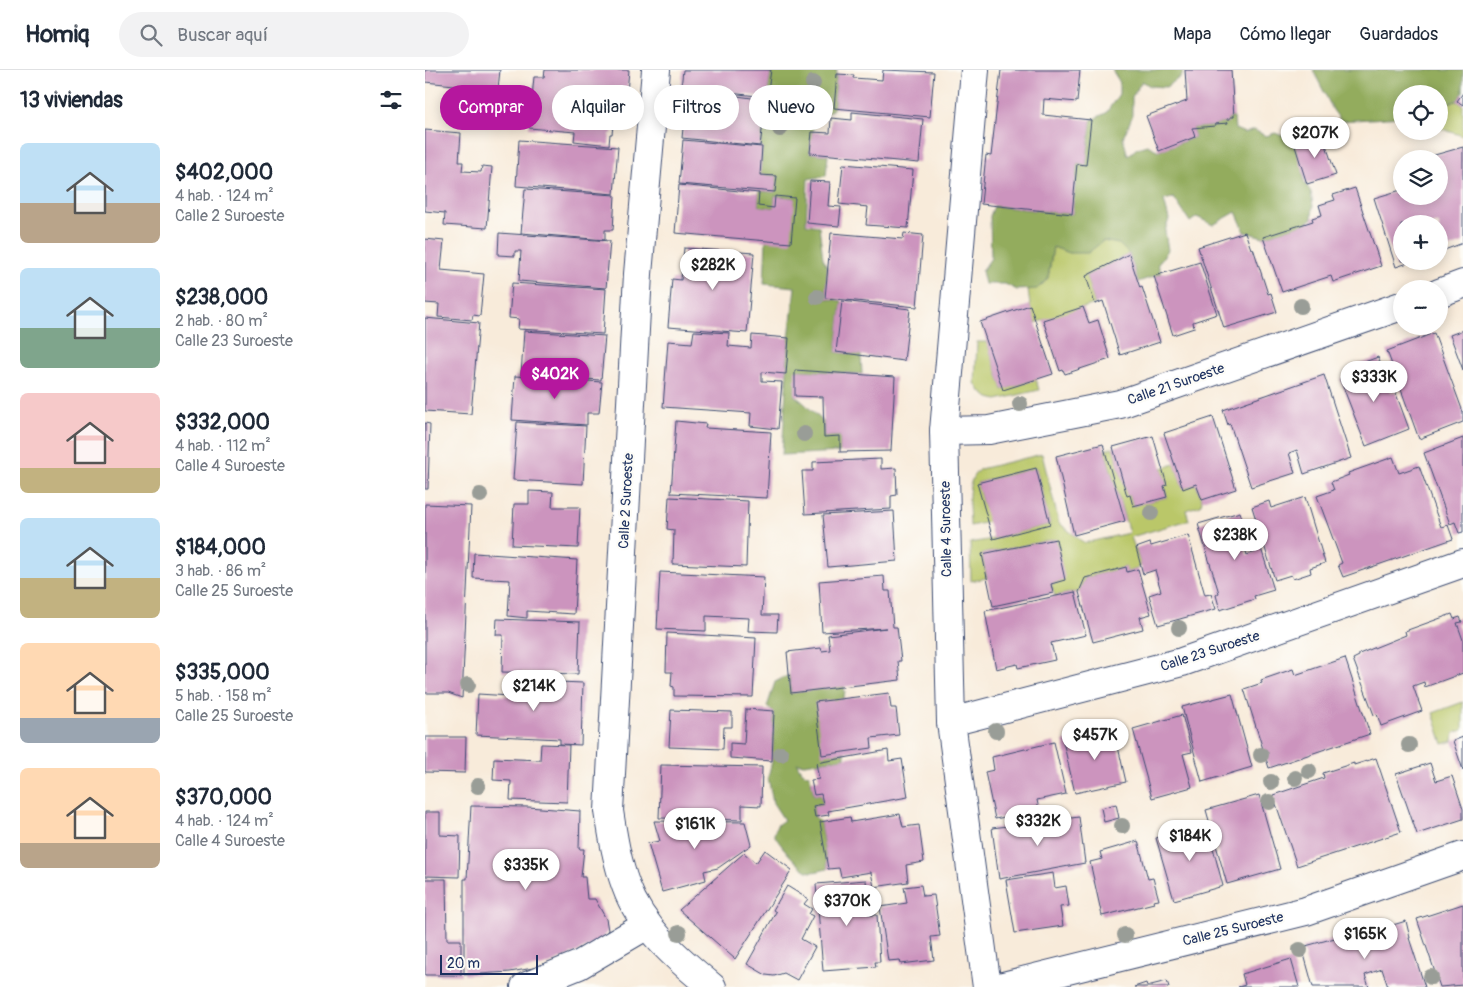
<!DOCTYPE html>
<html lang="es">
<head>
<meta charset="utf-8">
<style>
	:root { --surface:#fff; --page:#f2f2f3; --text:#1f2937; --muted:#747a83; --line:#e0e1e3; --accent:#b5179e }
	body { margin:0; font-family:Pangolin,sans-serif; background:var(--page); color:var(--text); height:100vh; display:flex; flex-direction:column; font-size:19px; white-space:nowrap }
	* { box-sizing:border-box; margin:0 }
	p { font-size:16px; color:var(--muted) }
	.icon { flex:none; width:28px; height:28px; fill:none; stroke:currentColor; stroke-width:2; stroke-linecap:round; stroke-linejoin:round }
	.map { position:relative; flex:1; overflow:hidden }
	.panel { display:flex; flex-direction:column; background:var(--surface); width:425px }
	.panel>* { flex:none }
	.top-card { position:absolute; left:15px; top:15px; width:475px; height:45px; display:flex; gap:10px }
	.tools { position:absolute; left:968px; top:15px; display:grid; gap:10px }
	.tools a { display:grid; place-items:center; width:55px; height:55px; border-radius:50%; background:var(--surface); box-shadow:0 2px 12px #0003; font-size:25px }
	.scale { position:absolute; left:15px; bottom:12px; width:98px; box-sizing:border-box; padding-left:5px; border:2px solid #1b2f5e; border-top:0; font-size:14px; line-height:18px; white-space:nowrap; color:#1b2f5e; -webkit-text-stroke:4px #fdfcf7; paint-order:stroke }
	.price { position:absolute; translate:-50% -42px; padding:0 11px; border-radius:18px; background:#fff; color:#222; font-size:16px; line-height:32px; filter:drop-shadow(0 1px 2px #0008) }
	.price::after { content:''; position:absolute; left:50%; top:30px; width:15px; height:11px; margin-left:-8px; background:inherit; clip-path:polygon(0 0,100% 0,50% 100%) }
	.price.on { background:var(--accent); color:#fff }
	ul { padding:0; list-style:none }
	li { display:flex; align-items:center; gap:15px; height:125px; padding:0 20px }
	li span { display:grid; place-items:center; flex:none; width:140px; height:100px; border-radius:8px; color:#555 }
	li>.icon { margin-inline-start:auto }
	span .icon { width:60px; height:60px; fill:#fffc; stroke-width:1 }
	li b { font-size:21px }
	h2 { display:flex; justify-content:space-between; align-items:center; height:60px; padding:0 20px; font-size:21px }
	.chip { padding:0 18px; border-radius:22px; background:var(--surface); box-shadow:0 2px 12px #0003; font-size:18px; line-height:45px }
	.chip.on { background:var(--accent); color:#fff }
	header { display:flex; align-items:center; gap:30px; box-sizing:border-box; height:70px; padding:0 25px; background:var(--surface); border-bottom:1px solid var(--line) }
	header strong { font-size:24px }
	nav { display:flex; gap:28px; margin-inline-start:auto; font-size:18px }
	.search { width:350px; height:45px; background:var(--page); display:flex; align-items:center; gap:12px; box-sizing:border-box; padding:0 18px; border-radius:28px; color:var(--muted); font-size:19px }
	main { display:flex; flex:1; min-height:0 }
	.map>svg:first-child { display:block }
</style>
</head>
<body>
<header>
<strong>Homiq</strong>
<div class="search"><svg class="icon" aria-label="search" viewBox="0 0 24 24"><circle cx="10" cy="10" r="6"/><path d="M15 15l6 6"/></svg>Buscar aquí</div>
<nav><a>Mapa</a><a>Cómo llegar</a><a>Guardados</a></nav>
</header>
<main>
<section class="panel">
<h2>13 viviendas<svg class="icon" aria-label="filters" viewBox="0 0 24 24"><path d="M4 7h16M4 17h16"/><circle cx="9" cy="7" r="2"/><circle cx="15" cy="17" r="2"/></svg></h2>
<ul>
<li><span style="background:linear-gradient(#bfe0f5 60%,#b9a48a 0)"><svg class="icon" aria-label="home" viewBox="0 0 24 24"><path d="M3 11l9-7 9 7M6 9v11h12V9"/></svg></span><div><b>$402,000</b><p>4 hab. · 124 m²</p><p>Calle 2 Suroeste</p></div></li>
<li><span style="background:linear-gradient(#bfe0f5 60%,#7fa58c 0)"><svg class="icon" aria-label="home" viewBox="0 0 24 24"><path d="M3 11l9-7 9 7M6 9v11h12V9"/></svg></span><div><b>$238,000</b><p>2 hab. · 80 m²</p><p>Calle 23 Suroeste</p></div></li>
<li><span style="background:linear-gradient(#f6c9c9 75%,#c2b280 0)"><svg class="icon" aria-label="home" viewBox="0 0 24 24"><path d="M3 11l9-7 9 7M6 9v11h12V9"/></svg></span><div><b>$332,000</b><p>4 hab. · 112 m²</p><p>Calle 4 Suroeste</p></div></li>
<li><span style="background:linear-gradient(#bfe0f5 60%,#c2b280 0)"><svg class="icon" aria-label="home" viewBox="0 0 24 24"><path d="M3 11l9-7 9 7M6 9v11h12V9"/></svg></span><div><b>$184,000</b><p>3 hab. · 86 m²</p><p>Calle 25 Suroeste</p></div></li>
<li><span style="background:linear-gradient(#ffd9b3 75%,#9aa5b1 0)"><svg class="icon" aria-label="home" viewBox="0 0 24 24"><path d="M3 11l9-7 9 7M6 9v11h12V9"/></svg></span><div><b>$335,000</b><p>5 hab. · 158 m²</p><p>Calle 25 Suroeste</p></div></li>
<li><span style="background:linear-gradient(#ffd9b3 75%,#b9a48a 0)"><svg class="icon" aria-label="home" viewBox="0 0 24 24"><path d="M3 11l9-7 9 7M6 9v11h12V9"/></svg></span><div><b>$370,000</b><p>4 hab. · 124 m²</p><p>Calle 4 Suroeste</p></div></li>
</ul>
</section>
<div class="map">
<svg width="1038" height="917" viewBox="0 0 1038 917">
	<rect width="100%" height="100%" fill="#fdfcf7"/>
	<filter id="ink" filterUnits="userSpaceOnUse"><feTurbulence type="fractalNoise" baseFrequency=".02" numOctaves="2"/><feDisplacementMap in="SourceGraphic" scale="10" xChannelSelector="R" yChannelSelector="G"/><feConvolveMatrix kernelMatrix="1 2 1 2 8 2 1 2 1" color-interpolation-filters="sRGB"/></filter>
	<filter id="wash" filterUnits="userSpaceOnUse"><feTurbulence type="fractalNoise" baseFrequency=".0096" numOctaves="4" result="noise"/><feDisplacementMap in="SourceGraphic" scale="20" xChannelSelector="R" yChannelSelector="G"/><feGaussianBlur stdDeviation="1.12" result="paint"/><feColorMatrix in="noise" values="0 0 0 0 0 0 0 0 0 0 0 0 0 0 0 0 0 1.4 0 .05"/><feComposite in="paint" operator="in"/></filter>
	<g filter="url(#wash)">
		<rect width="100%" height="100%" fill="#f8ebda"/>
		<g fill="#bac769" stroke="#6a7b64">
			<polygon points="1032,31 1038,35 1038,66 1014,58 1014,35"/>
			<polygon points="678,171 694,173 704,184 661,206 670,234 610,253 605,235 603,219 616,216 623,208 628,177 645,183"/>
			<polygon points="552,272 562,272 578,320 611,309 614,320 572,330 564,328 555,321 550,313"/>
			<path d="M 688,377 L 702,425 L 705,425 L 708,436 L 742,427 L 739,416 L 742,415 L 737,398 L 750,394 L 758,419 L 771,414 L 777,430 L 776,435 L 761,440 L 764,450 L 706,467 L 716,495 L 713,499 L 702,502 L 700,497 L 660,508 L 654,522 L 650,522 L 630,526 L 626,514 L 639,510 L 631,469 L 557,484 L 562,508 L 546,511 L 545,473 L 568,469 L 625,454 L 611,398 L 552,413 L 559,438 L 561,439 L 564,452 L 545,456 C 545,439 539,410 555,399 L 617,384 L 634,453 L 659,473 L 704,463 L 680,380 Z"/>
			<polygon points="1038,632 1038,660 1029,663 1028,671 1018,674 1008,643"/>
		</g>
		<g fill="#93ac5d" stroke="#576e5e">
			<path d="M 346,0 L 412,0 L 409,38 L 402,44 L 390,47 L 385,83 L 403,85 L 401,106 L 383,109 L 381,154 L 394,156 L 398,188 L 403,200 L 400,228 L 417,231 L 411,282 L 436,285 L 437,304 L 371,300 L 370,326 C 381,333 388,343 398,351 L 399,367 L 415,366 L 415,382 L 357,385 L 364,268 L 370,217 L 339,214 L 341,170 L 370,128 L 350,126 L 349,138 L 333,136 L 334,121 L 350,122 L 352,106 L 335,105 L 337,77 L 335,76 Z"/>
			<polygon points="687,0 758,0 757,6 741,17 725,16 717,11 707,27 707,47 698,68 703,86 712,78 722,75 734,81 770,67 767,58 790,56 790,54 802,53 802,49 805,49 805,47 809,47 810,59 820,63 829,60 841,66 850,63 878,74 879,112 886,122 888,136 887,148 883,153 838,167 820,162 811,142 788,155 772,147 765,152 749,128 739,130 744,149 740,161 743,180 733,194 736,204 713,212 704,184 694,174 678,171 663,183 645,183 628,177 623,208 612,219 592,220 580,214 560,214 557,201 566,188 565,146 569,136 647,144 652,94 661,95 666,50 681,43 694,24 694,11"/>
			<polygon points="888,0 1038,0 1038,23 1032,31 1014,35 1014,24 976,24 976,47 916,51 908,40"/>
			<path d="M 364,605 L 366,622 L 419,616 L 420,623 L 397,684 L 420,682 L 420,688 L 379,694 L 372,693 C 375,700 377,703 384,705 L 386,710 L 389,725 L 396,724 L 398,734 L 388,736 L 390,747 L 395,752 L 403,799 C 397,800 391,802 386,802 C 376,801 353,773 349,764 L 352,755 L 359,750 L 348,733 L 343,707 L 347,691 L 349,642 L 342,637 L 350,612 Z"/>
		</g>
		<g id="blocks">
			<g fill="#cc94be">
				<polygon points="0,0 75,0 71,38 38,34 39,16 0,12"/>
				<polygon points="120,0 204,0 201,33 191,32 187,64 185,64 184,75 149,71 150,62 104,58 109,7 119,7"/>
				<polygon points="258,0 346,0 342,27 256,18"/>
				<polygon points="458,0 509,2 505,47 409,38 412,4 429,5 428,8 457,10"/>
				<polygon points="576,0 655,0 652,32 619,29 618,45 666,50 661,95 652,94 647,144 556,134 561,85 566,86"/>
				<polygon points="760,0 806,0 809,47 805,47 805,49 802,49 803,53 790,54 790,56 767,58 770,67 734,81 721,46 762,31"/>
				<polygon points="262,19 341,30 335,76 257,68"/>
				<polygon points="1038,23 1038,35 1032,31"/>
				<polygon points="427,42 498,49 494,93 385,83 387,62 405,63 406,48 427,50"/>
				<polygon points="0,60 36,63 34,92 38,92 37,101 56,102 57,96 67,97 62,158 19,155 20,143 0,141"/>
				<polygon points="897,63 911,105 882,114 869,73"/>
				<polygon points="94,70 193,77 189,124 91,116"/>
				<polygon points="258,70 337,77 335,105 352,106 350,122 254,114"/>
				<polygon points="1038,77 1038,173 1014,182 1014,154 976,154 976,191 986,192 971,197 949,128 976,120 976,126 1014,126 1014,89 999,88"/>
				<polygon points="418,94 488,100 483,158 441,155 443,137 414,134"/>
				<polygon points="385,111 405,112 403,136 416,137 414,156 382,153"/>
				<polygon points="254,115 334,123 333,136 349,138 350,126 370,128 366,173 250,163"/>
				<polygon points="930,118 956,196 908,212 906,206 857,222 838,167 888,151 887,148 897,145 894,135 910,130 908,125"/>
				<polygon points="100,119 190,125 188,160 180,160 180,170 96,163"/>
				<polygon points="820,162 826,179 828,178 843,224 846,223 852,242 799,258 773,177"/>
				<polygon points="74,163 185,171 181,218 94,211 96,181 90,181 90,186 73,185"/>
				<polygon points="406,163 478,169 479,163 498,165 492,237 400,228"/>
				<polygon points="0,169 19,171 16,200 59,204 55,246 48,245 47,250 13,247 14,234 0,233"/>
				<polygon points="259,178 329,183 322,263 243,257 247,209 256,210"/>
				<polygon points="704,184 715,218 717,217 735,272 695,285 678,231 670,234 661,206"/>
				<polygon points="775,192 792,244 768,252 769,258 748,265 729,206"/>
				<polygon points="87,213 181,219 178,264 93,259 94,249 84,248"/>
				<polygon points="417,231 485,239 479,291 411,282"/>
				<polygon points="605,235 628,304 578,320 555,252"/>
				<polygon points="658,237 664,253 673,250 685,289 640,304 638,300 635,301 618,250"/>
				<polygon points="0,248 54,253 46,344 0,341"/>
				<polygon points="1038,260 1038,300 1025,265"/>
				<polygon points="99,261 180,266 176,310 96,305"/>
				<polygon points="269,261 304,263 303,276 326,278 327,265 364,268 361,304 337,302 337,311 357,312 353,359 325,356 326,343 238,337 243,271 267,273"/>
				<polygon points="1009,263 1038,342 1038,352 994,369 962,281"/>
				<polygon points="953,287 966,323 970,321 984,359 941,376 915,309 932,303 929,296"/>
				<polygon points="370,300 470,307 466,381 415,382 415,366 399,367 398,327 370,326"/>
				<polygon points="899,305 926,388 879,404 872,380 864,383 870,403 826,417 805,354 803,355 798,340"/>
				<polygon points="90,306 177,312 174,343 162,343 162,355 87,350"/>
				<polygon points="788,347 811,419 777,430 771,414 758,419 739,363"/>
				<polygon points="251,351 281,354 280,358 346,362 342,428 246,423"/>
				<polygon points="92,352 161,356 158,414 88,410"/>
				<polygon points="0,353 5,354 3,419 0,419"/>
				<polygon points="728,366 742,415 739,416 742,427 708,436 705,425 702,426 688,377"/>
				<polygon points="1038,368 1038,462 1034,463 1030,452 1025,454 999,383"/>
				<polygon points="678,374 700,451 649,465 631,386"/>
				<polygon points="968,387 974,403 994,396 1016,457 1023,455 1028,469 918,507 913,495 917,493 892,426 909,420 906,412 924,405 923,403"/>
				<polygon points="456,389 456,399 471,398 472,425 466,426 466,439 380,444 377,401 388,401 388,392"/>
				<polygon points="611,398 625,454 568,469 552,413"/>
				<polygon points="104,421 128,422 127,437 155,437 153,478 87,475 89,434 104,434"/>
				<polygon points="244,427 323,431 321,497 248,494 249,460 242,459"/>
				<polygon points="880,427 900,493 885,498 886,503 868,509 866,505 850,510 827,437 844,431 846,438"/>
				<polygon points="0,434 46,436 37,628 23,623 0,623"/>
				<polygon points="469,441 472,491 403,497 398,445"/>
				<polygon points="815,442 823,467 817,469 822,485 830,482 824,461 830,459 849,520 829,526 830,529 795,540 791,525 794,523 773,454"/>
				<polygon points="763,465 780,525 786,524 791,539 733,555 724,525 736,521 730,500 718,504 711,478 725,473 726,476"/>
				<polygon points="631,469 640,510 626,514 628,523 568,536 557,484"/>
				<polygon points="49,483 152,490 149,544 102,541 102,548 83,546 85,510 48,508"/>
				<polygon points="701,497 702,502 713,499 726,544 715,547 718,559 668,572 654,522 660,508"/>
				<polygon points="235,502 339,507 337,545 353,545 352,562 323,561 324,548 281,546 281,561 232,559"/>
				<polygon points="459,506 460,521 465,521 468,557 472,557 476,591 473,591 475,610 366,623 362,582 396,578 397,581 405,580 403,565 461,558 397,562 394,511"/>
				<polygon points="650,522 661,565 626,573 630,590 593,598 592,594 571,599 560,541"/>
				<polygon points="1027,544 1029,549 1035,547 1037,552 1032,553 1038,570 1038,603 1000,617 999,612 988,616 997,641 956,656 952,644 949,645 928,589 934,586 934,584 981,565 980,561"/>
				<polygon points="72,549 155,552 153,604 77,602 78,565 71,565"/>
				<polygon points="242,563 331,568 328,627 249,626 249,617 246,616 247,602 241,602"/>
				<polygon points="920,588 945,664 844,698 819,619 837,613 836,610 868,599 870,605"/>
				<polygon points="86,610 158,613 156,675 135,674 135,669 51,665 53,624 85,626"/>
				<polygon points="464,623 466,638 471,638 474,665 446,668 447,678 397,685 390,632"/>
				<polygon points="807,624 827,697 777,712 757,637"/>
				<polygon points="321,639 349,641 347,691 305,688 305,673 319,674"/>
				<polygon points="246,640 307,642 307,657 299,657 298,679 244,677"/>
				<polygon points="757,645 767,682 758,684 767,717 727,728 708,659"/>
				<polygon points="689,659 701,712 650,723 638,671"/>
				<polygon points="0,667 41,667 40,703 0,702"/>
				<polygon points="1038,667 1038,700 1028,671"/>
				<polygon points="629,672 641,724 612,730 614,740 570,749 560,702 569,700 567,687"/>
				<polygon points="116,674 144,675 142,732 85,730 86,711 68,710 69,688 115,690"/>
				<polygon points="463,680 464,691 477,689 483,727 403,741 404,745 390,747 388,736 398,734 396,724 389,725 386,710 394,709 391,693"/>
				<polygon points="951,688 976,762 872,796 848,725 899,708 898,703 929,693 929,695"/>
				<polygon points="1005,693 1011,711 1027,706 1038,739 1038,749 992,764 971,704"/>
				<polygon points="236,695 337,697 336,736 317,735 317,750 234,748"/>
				<polygon points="834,725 855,799 802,814 781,740"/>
				<polygon points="691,734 694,748 679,752 676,738"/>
				<polygon points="46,736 103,737 155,741 154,779 159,779 156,807 160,807 162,829 170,829 181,849 183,860 176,871 120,896 85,902 39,905 39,809 42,809"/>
				<polygon points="0,742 15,742 15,765 35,766 34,807 0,806"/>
				<polygon points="475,744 478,757 494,755 499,792 481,795 483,812 449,817 446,802 416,807 414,798 403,799 395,752 425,747 426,752"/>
				<polygon points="654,747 660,793 574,809 567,758"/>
				<polygon points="229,751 320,752 326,775 293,798 279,801 281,810 237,822 223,773 235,771"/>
				<polygon points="782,755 798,816 749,830 731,768"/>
				<polygon points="713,771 723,809 728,808 734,830 728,831 729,833 677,846 665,792 677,789 675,782"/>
				<polygon points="340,780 367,800 310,889 254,840 319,783 331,793"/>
				<polygon points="628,803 630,818 641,816 644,836 635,837 638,856 590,863 581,810"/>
				<polygon points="0,809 21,809 22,870 36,870 36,905 0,905"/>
				<polygon points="441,810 444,845 452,845 455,892 450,892 451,897 398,901 391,814"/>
				<polygon points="496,815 498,826 509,825 515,866 506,867 509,890 476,894 475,890 463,891 455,837 482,833 479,817"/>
				<polygon points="362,816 383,829 379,834 387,839 384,844 388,846 376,869 390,877 372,910 359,903 349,906 341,905 322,894 351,842 348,840"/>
				<polygon points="1038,834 1038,915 1015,917 992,849"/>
				<polygon points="981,851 985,868 984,868 1000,917 963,917 957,899 940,905 944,917 888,917 877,877 917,866 919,870"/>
				<polygon points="866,889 874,917 813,917 820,915 817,904"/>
				<polygon points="742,911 744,917 709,917 721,913 722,916"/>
			</g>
		</g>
	</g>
	<g filter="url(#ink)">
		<use href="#blocks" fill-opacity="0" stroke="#3c4b71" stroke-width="1"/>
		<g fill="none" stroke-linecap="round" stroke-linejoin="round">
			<g stroke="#3c4b71" stroke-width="30">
				<g id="street">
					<path d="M 231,0 L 213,204 L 184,741 C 188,767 192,792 201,816 C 216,858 254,890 287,917"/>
					<polyline points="550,0 519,361 526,652 562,917"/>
					<polyline points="1014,223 1038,214"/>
					<polyline points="519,361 564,360 695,334 976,236"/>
					<polyline points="526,652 757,592 1038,493"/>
					<polyline points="100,917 154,895 222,855"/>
					<polyline points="574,917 881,841 1038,786"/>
				</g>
			</g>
			<use href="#street" stroke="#fff" stroke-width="28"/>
		</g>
		<g fill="#999d97">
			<circle cx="388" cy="13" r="8"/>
			<circle cx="355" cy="59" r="8"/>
			<circle cx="392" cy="227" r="8"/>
			<circle cx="876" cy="236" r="8"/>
			<circle cx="595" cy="334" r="8"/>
			<circle cx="379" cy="364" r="8"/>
			<circle cx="55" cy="425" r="8"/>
			<circle cx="726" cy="443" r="8"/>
			<circle cx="754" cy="558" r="8"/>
			<circle cx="43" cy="615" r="8"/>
			<circle cx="571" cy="661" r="8"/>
			<circle cx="984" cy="675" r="8"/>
			<circle cx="356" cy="684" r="8"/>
			<circle cx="836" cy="685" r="8"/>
			<circle cx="884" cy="701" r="8"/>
			<circle cx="870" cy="708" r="8"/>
			<circle cx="846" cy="712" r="8"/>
			<circle cx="53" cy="716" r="8"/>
			<circle cx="844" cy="732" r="8"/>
			<circle cx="697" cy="756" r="8"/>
			<circle cx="254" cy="863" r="8"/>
			<circle cx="700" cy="865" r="8"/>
			<circle cx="875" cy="880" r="8"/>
			<circle cx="1006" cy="907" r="8"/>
		</g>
	</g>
	<g text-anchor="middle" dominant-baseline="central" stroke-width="4.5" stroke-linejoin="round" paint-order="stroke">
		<g font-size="14" fill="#1b2f5e" stroke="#fdfcf7">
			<text transform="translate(751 314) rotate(-19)">Calle 21 Suroeste</text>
			<text transform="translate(201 431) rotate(-87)">Calle 2 Suroeste</text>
			<text transform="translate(521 459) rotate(-91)">Calle 4 Suroeste</text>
			<text transform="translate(785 581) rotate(-18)">Calle 23 Suroeste</text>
			<text transform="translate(808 859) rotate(-14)">Calle 25 Suroeste</text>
		</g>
	</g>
</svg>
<div class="tools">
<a><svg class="icon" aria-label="locate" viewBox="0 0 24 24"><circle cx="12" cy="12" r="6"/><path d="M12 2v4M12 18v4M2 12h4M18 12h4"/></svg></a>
<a><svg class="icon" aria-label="layers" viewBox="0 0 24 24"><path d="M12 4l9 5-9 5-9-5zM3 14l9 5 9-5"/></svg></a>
<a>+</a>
<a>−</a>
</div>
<div class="scale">20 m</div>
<b class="price" style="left:890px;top:89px">$207K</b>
<b class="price" style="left:288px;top:221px">$282K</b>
<b class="price on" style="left:130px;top:330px">$402K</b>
<b class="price" style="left:949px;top:333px">$333K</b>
<b class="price" style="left:810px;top:491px">$238K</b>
<b class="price" style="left:109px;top:642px">$214K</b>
<b class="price" style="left:670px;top:691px">$457K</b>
<b class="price" style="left:613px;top:777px">$332K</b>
<b class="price" style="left:270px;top:780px">$161K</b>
<b class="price" style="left:765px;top:792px">$184K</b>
<b class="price" style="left:101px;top:821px">$335K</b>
<b class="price" style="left:422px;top:857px">$370K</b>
<b class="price" style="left:940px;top:890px">$165K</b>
<div class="top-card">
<a class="chip on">Comprar</a>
<a class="chip">Alquilar</a>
<a class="chip">Filtros</a>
<a class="chip">Nuevo</a>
</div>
</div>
</main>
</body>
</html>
